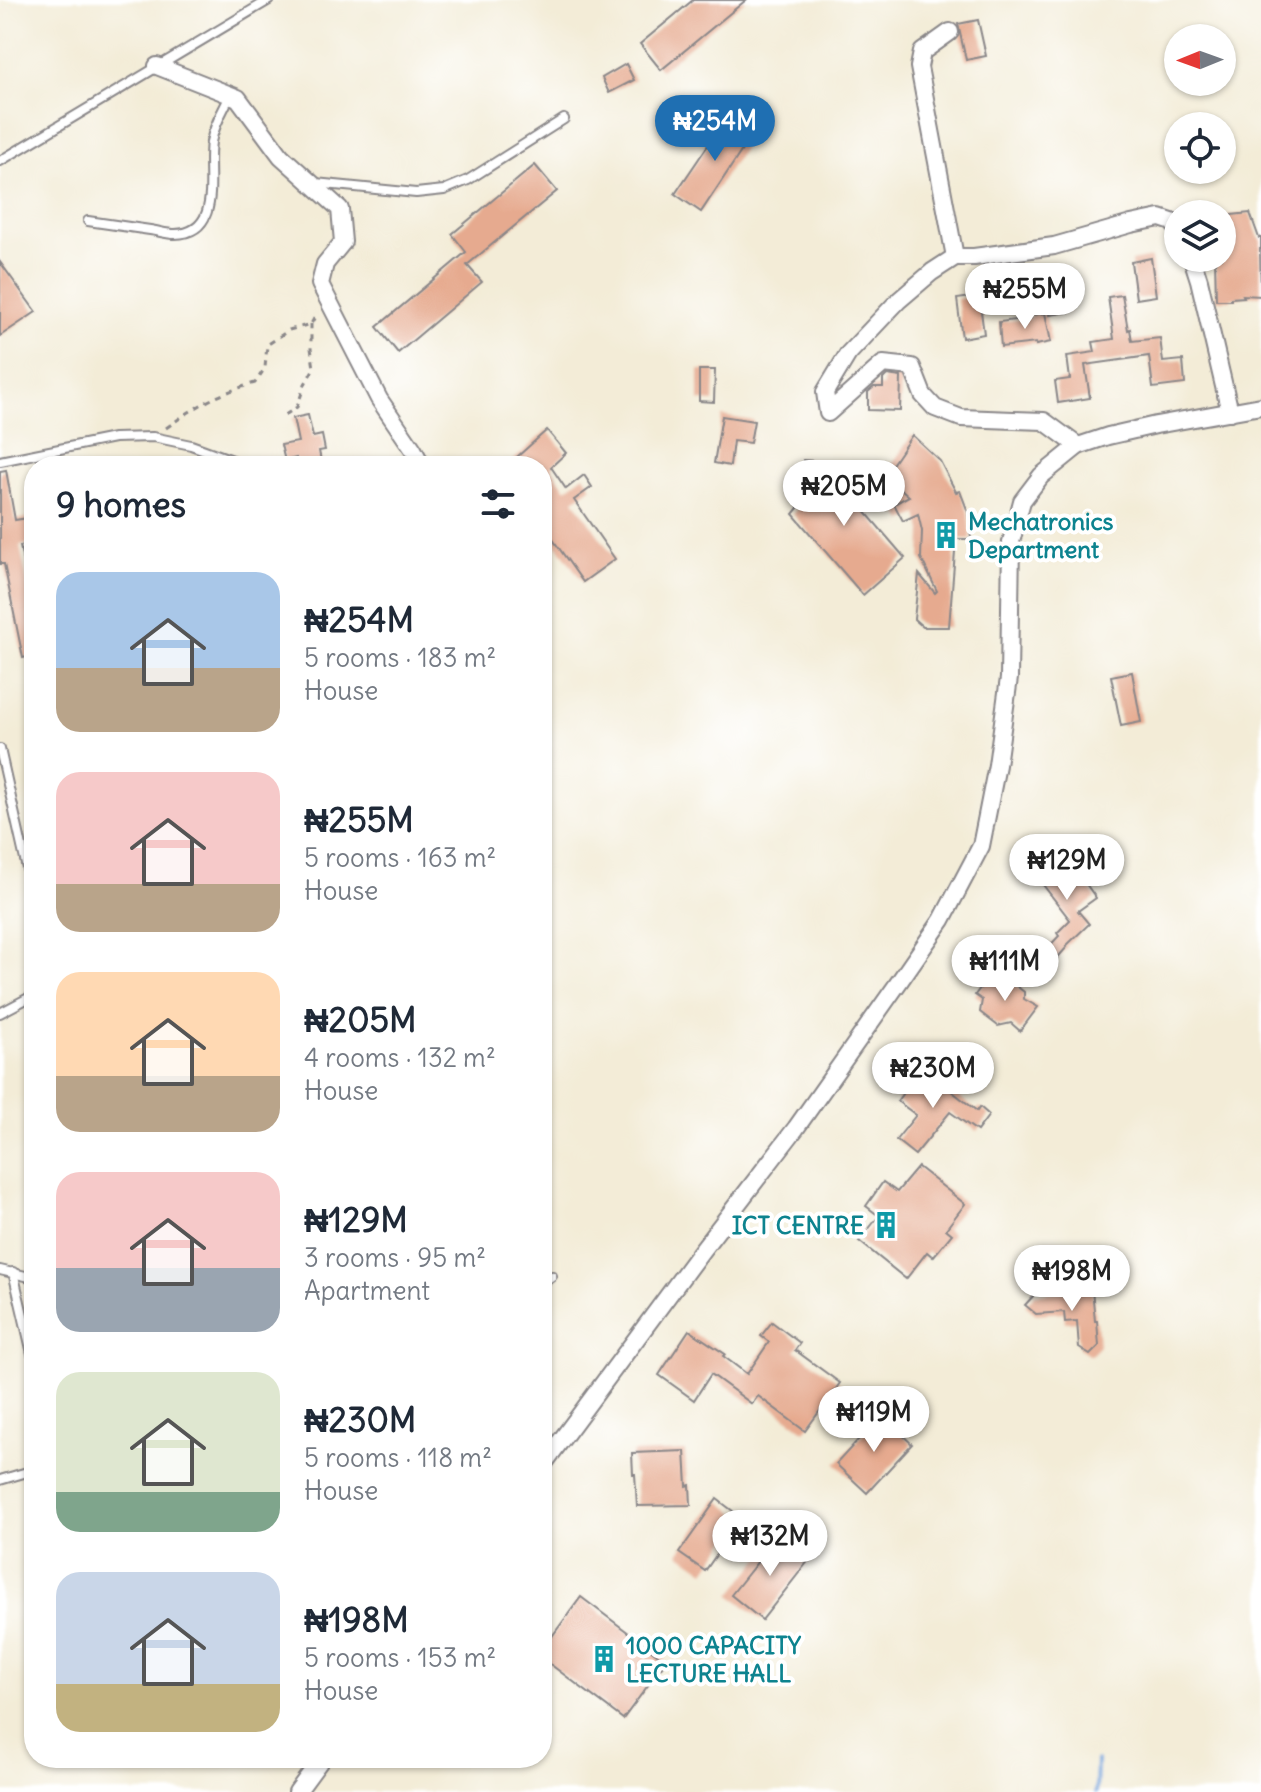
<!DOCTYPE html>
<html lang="en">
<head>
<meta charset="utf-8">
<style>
	:root { --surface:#fff; --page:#f6f6f7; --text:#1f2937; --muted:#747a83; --accent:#1f6fb2 }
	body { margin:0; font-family:Delius,sans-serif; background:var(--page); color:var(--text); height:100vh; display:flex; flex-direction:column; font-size:30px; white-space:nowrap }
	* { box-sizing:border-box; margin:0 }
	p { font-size:26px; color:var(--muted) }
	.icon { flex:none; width:44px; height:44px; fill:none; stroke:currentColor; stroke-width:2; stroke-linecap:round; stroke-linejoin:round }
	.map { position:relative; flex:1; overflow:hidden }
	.side { position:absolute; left:24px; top:456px; width:528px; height:1312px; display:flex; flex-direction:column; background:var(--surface); border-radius:32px; box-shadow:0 2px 6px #0004 }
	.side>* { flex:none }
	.needle { width:52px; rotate:269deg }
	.buttons { position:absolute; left:1164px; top:24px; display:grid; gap:16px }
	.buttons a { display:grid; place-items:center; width:72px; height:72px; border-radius:50%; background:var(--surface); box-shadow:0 2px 6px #0004; font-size:40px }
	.price { position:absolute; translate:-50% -68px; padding:0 18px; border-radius:28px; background:#fff; color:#222; font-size:26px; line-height:52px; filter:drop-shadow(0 2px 4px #0008) }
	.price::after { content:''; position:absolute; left:50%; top:48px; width:24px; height:18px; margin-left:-12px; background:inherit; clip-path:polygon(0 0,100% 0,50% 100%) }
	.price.selected { background:var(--accent); color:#fff }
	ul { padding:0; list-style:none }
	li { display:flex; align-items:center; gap:24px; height:200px; padding:0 32px }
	li span { display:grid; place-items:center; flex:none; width:224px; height:160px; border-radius:24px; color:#555 }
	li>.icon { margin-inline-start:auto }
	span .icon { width:96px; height:96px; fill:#fffc; stroke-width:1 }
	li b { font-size:34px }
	h2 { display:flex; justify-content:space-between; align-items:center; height:96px; padding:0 32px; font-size:34px }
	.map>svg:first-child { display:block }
</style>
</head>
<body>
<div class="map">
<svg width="1261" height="1792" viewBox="0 0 1261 1792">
	<rect width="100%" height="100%" fill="#fff"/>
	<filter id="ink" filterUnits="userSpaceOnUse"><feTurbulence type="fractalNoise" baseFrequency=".0125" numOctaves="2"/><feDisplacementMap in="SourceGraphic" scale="16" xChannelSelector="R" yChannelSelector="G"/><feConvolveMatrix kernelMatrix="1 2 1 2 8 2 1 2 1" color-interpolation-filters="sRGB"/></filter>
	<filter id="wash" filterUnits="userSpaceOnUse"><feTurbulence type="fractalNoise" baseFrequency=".006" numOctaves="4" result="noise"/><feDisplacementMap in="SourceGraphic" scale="32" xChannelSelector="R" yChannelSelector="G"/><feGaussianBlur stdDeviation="1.8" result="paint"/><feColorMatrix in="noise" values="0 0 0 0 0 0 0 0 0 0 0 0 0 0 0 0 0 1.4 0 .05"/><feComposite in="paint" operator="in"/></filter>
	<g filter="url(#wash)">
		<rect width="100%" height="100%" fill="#f3ecd7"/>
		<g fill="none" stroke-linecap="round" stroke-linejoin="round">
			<polyline stroke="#72a3dc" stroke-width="4" points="1096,1792 1097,1760"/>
		</g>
		<g id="blocks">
			<g fill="#e6aa8f">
				<polygon points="693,0 746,0 661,70 640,44"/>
				<polygon points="978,20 986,56 966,60 958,24"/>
				<polygon points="626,64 634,80 609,93 602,78"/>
				<polygon points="729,114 754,132 701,212 675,194"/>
				<polygon points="535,165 557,191 467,265 482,282 398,353 377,327 466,252 452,234"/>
				<polygon points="1250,213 1259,238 1261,238 1261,249 1260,249 1261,296 1243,295 1244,297 1231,298 1231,300 1216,300 1215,258 1222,258 1222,216"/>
				<polygon points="1151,258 1156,296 1136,299 1131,262"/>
				<polygon points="0,262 36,312 0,336"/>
				<polygon points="1064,276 1069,312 1050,315 1045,278"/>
				<polygon points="1122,295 1128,330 1130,329 1132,341 1160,338 1163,362 1183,360 1185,384 1153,388 1149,356 1085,365 1090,398 1058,403 1055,381 1070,379 1067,356 1095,352 1093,342 1114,339 1108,297"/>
				<polygon points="979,296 984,334 962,338 957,299"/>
				<polygon points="1045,313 1051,342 1036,345 1036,343 1001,347 999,322 1031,318 1031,315"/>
				<polygon points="699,370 715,370 714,402 699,401"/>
				<polygon points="887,375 901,377 900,411 868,410 868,392 874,387 883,387 883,379"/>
				<polygon points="308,415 313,437 322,435 325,450 319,451 322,466 297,466 296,458 285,461 281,445 298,442 293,418"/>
				<polygon points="722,416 754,421 750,443 733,441 730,466 714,463"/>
				<polygon points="547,430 566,453 551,467 566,489 584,475 592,487 574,500 615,559 583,582 542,524 542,466 507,466"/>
				<polygon points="912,435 940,461 956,492 960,491 968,512 971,539 956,539 949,627 923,627 914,619 919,574 935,593 937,591 921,558 922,531 918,514 903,521 894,504 909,496 885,475"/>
				<polygon points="803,460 836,463 831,501 845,488 905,558 863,595 793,514 798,508"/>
				<polygon points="6,470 15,520 34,517 34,543 20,546 34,617 34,655 23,658 4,564 0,564 0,471"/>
				<polygon points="1132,672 1141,722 1121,726 1111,676"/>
				<polygon points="1066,854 1088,882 1086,884 1096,898 1078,911 1089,924 1066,946 1067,947 1052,964 1042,954 1059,936 1057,933 1070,920 1037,877"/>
				<polygon points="989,976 995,982 1005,977 1024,992 1024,999 1038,1007 1020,1031 1011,1023 998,1026 980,1012 982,1000 975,995"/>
				<polygon points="922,1068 977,1111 980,1107 989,1115 977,1131 950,1112 915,1155 896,1140 916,1115 897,1101"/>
				<polygon points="918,1167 965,1204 946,1229 952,1234 933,1257 927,1252 906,1279 859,1241 879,1216 866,1206 883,1182 897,1192"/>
				<polygon points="1092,1289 1095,1321 1097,1321 1099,1346 1090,1355 1079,1348 1077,1321 1065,1322 1064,1312 1036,1314 1025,1305 1035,1294"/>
				<polygon points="772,1322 800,1343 795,1350 840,1383 805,1431 758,1396 752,1404 711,1374 694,1400 659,1375 689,1330 725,1354 723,1356 747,1374 769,1342 761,1336"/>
				<polygon points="881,1415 912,1444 867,1493 836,1464"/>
				<polygon points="685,1451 687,1486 690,1485 691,1505 637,1506 635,1474 633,1474 632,1453"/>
				<polygon points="717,1499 742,1518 705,1571 679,1553"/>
				<polygon points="778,1536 809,1560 762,1620 731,1595"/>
				<polygon points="581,1597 666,1661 623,1719 542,1658 542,1650"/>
			</g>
		</g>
	</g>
	<g filter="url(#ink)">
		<use href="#blocks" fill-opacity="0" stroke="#8a8789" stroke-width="2"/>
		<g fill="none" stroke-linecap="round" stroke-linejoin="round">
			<g stroke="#8a8789" stroke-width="12">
				<g id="lane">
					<polyline points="0,161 269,0"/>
					<polyline points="315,183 416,193 444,190 468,180 564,119"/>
					<path d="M 88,221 C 108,224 129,227 150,230 C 158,231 167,234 175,234 C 224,233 206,173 211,142 C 214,125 223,110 230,96"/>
					<polyline points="0,461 114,438 153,437 191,445 249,466"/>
					<polyline points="0,749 34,900"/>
					<polyline points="0,1013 34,995"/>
					<polyline points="0,1270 34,1278"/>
					<polyline points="13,1272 34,1362"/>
					<polyline points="542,1283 552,1276"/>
					<polyline points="0,1480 34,1470"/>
				</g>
			</g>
			<g stroke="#8a8789" stroke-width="20">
				<g id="street">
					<polyline points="950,32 922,52 919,67 955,257"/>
					<polyline points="157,66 238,98 281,156 340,209 343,242 325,264 320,284 379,399 413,449 422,466"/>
					<polyline points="1192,258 1199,280 1230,412"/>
					<polyline points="1078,446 1044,421 961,418 935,408 923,395 912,367 883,364 828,413 825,392 848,354 898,301 932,272 955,257 974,257 1054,246 1131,224 1160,218 1172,222 1178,230"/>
					<polyline points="542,1466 702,1250 796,1128 899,982 942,920 981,846 997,765 1009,678 1011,542 1022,501 1041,476 1078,446 1108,436 1156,425 1261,406"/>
					<polyline points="297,1792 322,1758"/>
				</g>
			</g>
			<g stroke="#8a8789" stroke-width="3" stroke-dasharray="6 6" stroke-linecap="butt">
				<polyline points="285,415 297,407 305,384 314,368 311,348 311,324"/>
				<path d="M 166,428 C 198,405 217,394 255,383 L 265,368 L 267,345 L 289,330 L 311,324 L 317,313"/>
			</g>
			<use href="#lane" stroke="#fff" stroke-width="8"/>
			<use href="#street" stroke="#fff" stroke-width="16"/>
		</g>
	</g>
	<defs>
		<g id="building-bare" transform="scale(2.16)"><path d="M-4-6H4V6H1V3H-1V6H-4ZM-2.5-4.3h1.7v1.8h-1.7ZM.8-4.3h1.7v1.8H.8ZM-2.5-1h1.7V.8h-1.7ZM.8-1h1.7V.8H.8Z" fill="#0f9aa8" stroke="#fff" stroke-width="2.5" paint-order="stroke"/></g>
	</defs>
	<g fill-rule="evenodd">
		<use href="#building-bare" x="946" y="535"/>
		<use href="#building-bare" x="886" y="1225"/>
		<use href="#building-bare" x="604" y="1659"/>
	</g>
	<g text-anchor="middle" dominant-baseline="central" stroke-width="8" stroke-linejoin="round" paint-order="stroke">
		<g font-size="24" font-weight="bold" fill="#0d838f" stroke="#fff" text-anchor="start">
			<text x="968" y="521">Mechatronics<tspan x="968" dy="28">Department</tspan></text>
			<text x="864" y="1225" text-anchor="end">ICT CENTRE</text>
			<text x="626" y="1645">1000 CAPACITY<tspan x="626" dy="28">LECTURE HALL</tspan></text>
		</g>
	</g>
</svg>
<div class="buttons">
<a><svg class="needle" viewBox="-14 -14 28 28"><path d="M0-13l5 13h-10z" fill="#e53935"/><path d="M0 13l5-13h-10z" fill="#747a83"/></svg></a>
<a><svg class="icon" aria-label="locate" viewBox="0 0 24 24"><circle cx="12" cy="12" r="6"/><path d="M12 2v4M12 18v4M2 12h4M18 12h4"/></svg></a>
<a><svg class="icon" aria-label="layers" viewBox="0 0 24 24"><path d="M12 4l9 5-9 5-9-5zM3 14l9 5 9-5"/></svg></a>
</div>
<b class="price selected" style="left:715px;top:163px">₦254M</b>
<b class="price" style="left:1025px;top:331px">₦255M</b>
<b class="price" style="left:844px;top:528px">₦205M</b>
<b class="price" style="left:1067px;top:902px">₦129M</b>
<b class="price" style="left:1005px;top:1003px">₦111M</b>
<b class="price" style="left:933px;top:1110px">₦230M</b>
<b class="price" style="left:1072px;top:1313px">₦198M</b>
<b class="price" style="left:874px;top:1454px">₦119M</b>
<b class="price" style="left:770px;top:1578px">₦132M</b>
<section class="side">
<h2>9 homes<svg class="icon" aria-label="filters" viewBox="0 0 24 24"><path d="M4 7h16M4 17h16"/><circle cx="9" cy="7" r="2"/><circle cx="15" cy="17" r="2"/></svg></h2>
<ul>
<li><span style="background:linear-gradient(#a9c7e8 60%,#b9a48a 0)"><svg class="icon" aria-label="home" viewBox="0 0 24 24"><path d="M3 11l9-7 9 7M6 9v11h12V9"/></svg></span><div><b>₦254M</b><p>5 rooms · 183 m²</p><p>House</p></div></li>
<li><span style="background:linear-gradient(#f6c9c9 70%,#b9a48a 0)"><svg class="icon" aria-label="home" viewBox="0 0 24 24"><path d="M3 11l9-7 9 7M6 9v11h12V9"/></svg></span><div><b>₦255M</b><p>5 rooms · 163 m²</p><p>House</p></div></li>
<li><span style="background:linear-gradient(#ffd9b3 65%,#b9a48a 0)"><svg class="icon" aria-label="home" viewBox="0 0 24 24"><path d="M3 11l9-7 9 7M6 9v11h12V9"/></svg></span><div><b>₦205M</b><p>4 rooms · 132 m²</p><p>House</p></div></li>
<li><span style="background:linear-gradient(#f6c9c9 60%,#9aa5b1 0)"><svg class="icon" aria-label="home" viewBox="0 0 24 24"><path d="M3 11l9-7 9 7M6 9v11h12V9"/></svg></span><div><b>₦129M</b><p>3 rooms · 95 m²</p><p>Apartment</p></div></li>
<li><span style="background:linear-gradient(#dfe7d0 75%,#7fa58c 0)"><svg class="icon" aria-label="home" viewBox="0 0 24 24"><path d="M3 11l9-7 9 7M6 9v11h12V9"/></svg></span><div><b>₦230M</b><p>5 rooms · 118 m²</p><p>House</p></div></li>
<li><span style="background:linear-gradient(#c9d6e8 70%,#c2b280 0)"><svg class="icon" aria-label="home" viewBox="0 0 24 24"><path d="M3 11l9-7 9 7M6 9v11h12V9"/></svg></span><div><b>₦198M</b><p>5 rooms · 153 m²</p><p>House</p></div></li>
</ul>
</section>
</div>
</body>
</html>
